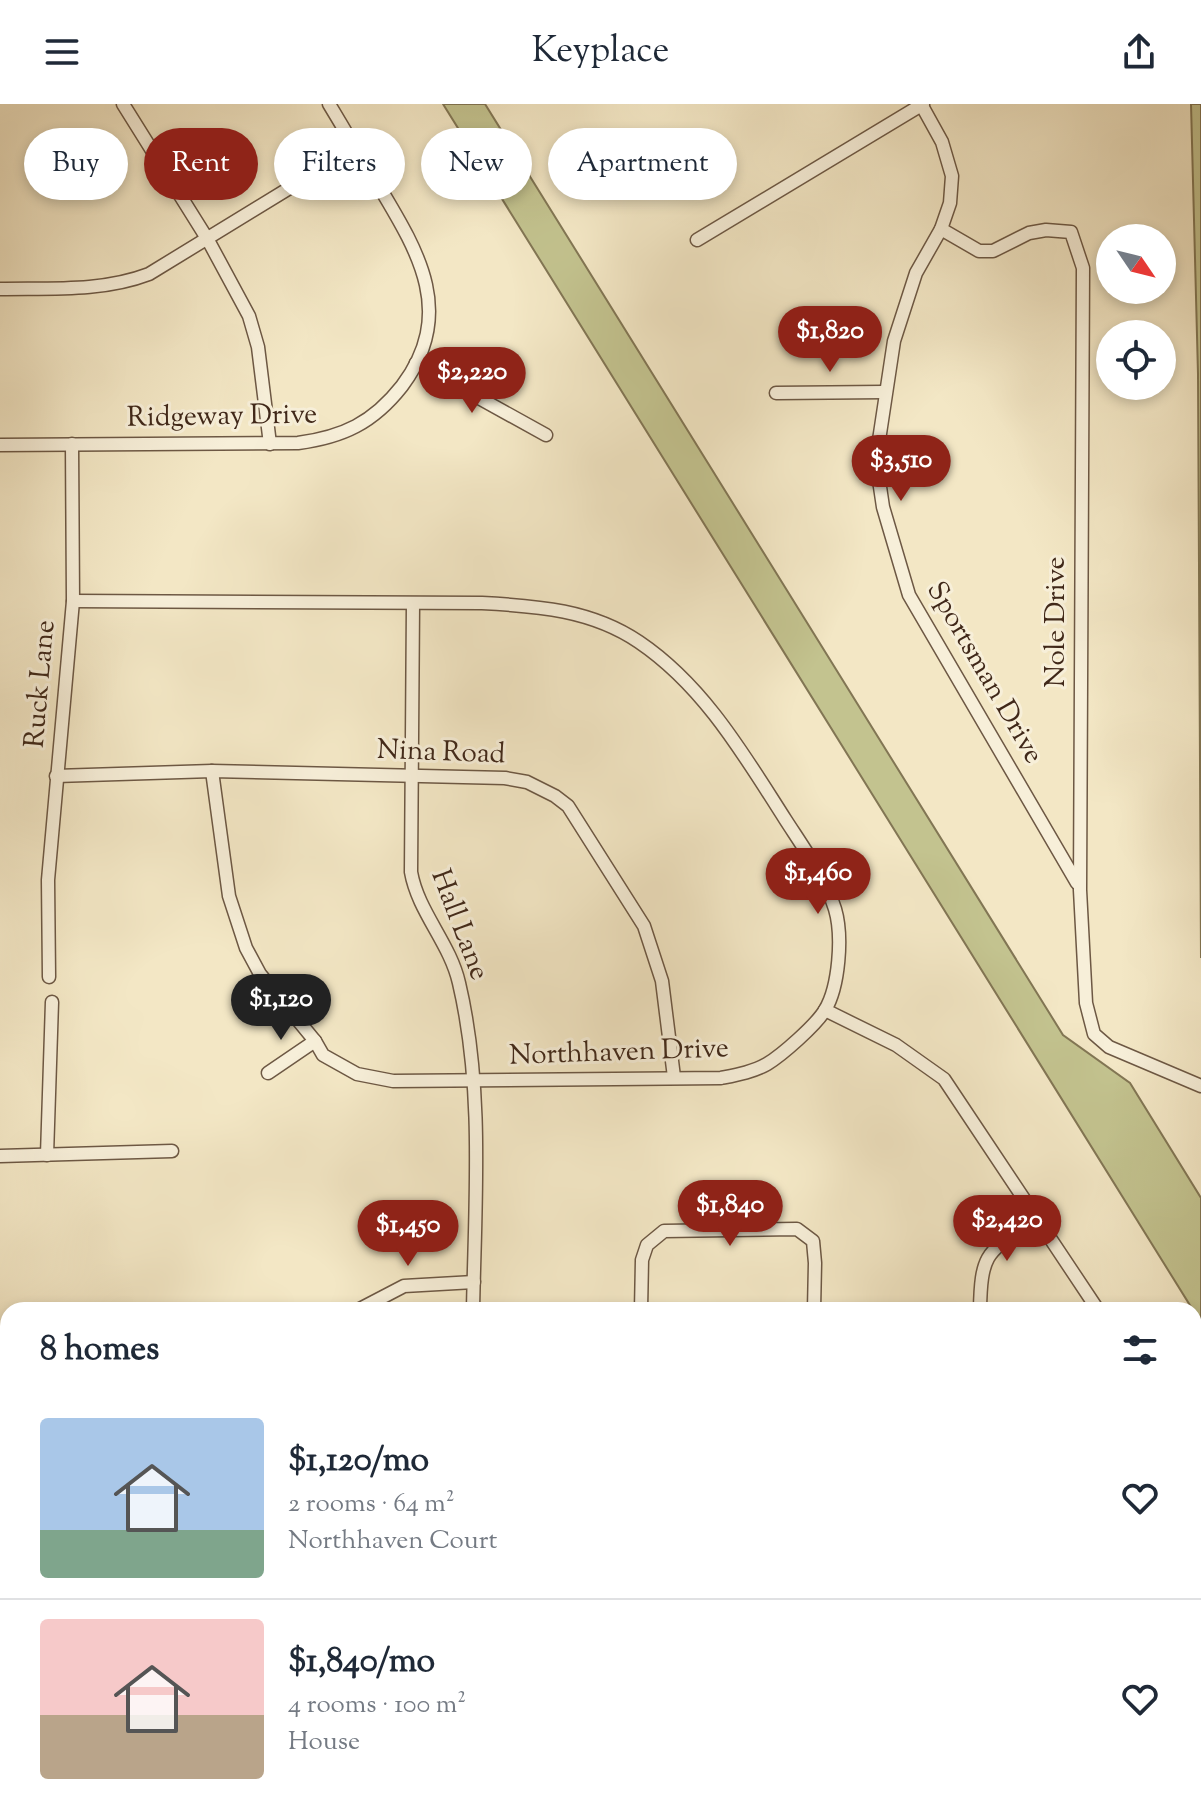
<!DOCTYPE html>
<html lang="en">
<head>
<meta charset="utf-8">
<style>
	:root { --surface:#fff; --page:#f2f2f3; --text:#1f2937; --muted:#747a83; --line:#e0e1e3; --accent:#8f2418 }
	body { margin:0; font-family:"Sorts Mill Goudy",serif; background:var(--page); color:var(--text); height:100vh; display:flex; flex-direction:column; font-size:30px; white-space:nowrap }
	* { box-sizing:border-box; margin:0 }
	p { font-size:26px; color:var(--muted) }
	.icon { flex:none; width:44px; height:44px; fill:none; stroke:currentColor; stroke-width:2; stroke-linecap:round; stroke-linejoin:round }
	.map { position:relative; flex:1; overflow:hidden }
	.sheet { position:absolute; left:0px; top:1198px; width:1202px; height:514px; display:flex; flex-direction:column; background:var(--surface); border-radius:24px 24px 0 0; box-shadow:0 4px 12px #0003 }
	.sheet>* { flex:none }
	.top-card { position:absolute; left:24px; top:24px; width:800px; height:72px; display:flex; gap:16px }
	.needle { width:52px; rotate:125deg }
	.controls { position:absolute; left:1096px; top:120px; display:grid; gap:16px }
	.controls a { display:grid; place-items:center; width:80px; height:80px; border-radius:50%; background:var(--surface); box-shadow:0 4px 12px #0003; font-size:40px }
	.price { position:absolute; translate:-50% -68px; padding:0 18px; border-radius:28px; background:var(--accent); color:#fff; font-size:26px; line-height:52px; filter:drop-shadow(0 2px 4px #0008) }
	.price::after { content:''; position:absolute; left:50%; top:48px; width:24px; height:18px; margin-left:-12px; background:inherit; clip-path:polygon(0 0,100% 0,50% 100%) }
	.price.active { background:#222; color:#fff }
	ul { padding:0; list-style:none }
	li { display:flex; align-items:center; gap:24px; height:200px; padding:0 40px }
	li+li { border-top:2px solid var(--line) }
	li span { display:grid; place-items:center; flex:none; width:224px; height:160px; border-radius:8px; color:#555 }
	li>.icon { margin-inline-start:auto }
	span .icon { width:96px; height:96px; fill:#fffc; stroke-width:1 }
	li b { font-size:34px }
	h2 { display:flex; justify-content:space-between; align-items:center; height:96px; padding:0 40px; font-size:34px }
	.pill { padding:0 28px; border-radius:36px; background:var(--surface); box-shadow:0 4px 12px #0003; font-size:28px; line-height:72px }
	.pill.active { background:var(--accent); color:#fff }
	header { display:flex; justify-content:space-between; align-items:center; height:104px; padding:0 40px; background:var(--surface); font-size:36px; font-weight:600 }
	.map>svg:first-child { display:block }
</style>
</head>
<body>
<header><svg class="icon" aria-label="menu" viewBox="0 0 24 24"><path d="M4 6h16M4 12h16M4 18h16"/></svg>Keyplace<svg class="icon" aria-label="share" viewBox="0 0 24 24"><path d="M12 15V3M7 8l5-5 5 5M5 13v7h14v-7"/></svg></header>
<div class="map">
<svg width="1201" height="1711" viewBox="0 0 1201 1711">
	<rect width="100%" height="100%" fill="#f3e7c5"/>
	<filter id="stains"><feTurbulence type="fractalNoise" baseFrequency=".0025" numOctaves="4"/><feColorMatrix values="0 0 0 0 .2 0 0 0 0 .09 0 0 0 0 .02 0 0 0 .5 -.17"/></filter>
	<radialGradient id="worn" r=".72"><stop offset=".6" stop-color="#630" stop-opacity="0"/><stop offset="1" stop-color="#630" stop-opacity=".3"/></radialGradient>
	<g fill="#c3c38f" stroke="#827654" stroke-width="2">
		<polygon points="443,0 485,0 1063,931 1130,979 1201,1094 1201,1219"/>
		<polygon points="1191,0 1201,0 1201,854 1198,270"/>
		<polygon points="8,1641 8,1704 98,1704 95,1711 0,1711 0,1642"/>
	</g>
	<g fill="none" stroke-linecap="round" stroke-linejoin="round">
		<g stroke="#6d5844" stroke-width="15">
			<g id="minor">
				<polyline points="123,0 208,136 249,212 258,243 270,340"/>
				<polyline points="921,0 942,38 952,72 950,99 941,125 916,169 894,237 876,356 883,403 909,491 1077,779"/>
				<polyline points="941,125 979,147 993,147 1029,129 1046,126 1071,128 1083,164 1080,786 1086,899 1094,930 1109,943 1201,982"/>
				<polyline points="697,136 923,0"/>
				<path d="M 0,185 C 50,184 102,188 149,170 L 355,44"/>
				<polyline points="416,259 546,331"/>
				<polyline points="776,289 884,288"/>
				<path d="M 0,341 L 298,339 C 343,333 373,319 402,282 C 456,210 419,149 380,84 C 362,56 346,28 329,0"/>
				<path d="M 73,497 L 482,499 C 538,502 592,506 639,538 C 704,582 744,651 785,715 C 803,743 825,773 835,805 C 843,832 839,883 825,906 C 816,921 782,951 767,960 C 753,968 736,971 721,974 L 393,977 L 357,970 L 323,951 L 315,937 L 260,870 L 246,844 L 229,792 L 212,667"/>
				<path d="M 413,500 L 411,768 C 418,808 450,839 459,879 C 484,985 475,1097 473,1206"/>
				<polyline points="56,672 212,667 505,674 527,678 555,692 568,702 644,822 662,877 674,973"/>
				<polyline points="49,873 48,776 73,497 72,340"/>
				<polyline points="825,906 896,941 944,975 1098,1206"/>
				<polyline points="268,969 315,937"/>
				<polyline points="47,1051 52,898"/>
				<polyline points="0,1052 172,1047"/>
				<polyline points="358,1206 404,1182 474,1178"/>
				<polyline points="641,1206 642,1156 647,1141 664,1127 797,1125 813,1137 815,1159 814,1206"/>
				<path d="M 980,1206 C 981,1144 989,1148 1038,1115"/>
				<polyline points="1194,1353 1201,1365"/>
				<polyline points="1194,1383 1201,1382"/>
				<polyline points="0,1523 8,1522"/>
				<polyline points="1194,1559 1201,1559"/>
				<polyline points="0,1598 8,1598"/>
			</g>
		</g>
		<use href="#minor" stroke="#f7efd9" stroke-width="12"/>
	</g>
	<g text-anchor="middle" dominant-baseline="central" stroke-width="6" stroke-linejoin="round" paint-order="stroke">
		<g font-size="28" fill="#402819" stroke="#f7efd9">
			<text transform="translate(222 313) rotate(-1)">Ridgeway Drive</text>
			<text transform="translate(1057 518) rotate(-90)">Nole Drive</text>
			<text transform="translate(984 569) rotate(60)">Sportsman Drive</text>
			<text transform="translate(41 580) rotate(-85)">Ruck Lane</text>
			<text transform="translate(441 649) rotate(2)">Nina Road</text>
			<text transform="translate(459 821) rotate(69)">Hall Lane</text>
			<text transform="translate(619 949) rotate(-2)">Northhaven Drive</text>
		</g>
	</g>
	<rect width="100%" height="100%" filter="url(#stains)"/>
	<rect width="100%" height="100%" fill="url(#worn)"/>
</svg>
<div class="controls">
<a><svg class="needle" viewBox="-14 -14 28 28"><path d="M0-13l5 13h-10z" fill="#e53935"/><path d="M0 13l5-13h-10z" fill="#747a83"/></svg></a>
<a><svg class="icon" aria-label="locate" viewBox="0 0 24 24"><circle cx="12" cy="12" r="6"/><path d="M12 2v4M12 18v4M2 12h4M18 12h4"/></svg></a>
</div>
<b class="price" style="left:830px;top:270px">$1,820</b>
<b class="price" style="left:472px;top:311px">$2,220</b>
<b class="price" style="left:901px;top:399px">$3,510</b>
<b class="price" style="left:818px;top:812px">$1,460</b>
<b class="price active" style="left:281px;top:938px">$1,120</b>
<b class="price" style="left:730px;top:1144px">$1,840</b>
<b class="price" style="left:1007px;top:1159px">$2,420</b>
<b class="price" style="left:408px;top:1164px">$1,450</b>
<div class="top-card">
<a class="pill">Buy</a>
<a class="pill active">Rent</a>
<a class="pill">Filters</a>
<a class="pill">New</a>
<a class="pill">Apartment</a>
</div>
<section class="sheet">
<h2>8 homes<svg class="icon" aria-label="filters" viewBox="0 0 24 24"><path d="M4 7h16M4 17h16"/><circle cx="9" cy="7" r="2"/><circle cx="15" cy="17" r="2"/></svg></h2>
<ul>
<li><span style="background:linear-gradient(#a9c7e8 70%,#7fa58c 0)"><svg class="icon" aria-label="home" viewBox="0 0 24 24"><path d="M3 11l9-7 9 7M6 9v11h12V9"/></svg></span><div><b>$1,120/mo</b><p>2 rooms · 64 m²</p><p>Northhaven Court</p></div><svg class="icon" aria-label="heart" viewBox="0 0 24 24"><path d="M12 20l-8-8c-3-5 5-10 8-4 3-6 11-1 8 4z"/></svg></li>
<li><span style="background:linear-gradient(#f6c9c9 60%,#b9a48a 0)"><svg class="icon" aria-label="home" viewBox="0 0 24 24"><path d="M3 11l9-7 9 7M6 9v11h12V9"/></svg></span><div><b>$1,840/mo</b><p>4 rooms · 100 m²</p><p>House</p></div><svg class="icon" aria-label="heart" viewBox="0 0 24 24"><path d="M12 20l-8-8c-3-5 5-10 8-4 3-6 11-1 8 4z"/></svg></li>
</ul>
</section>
</div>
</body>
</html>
